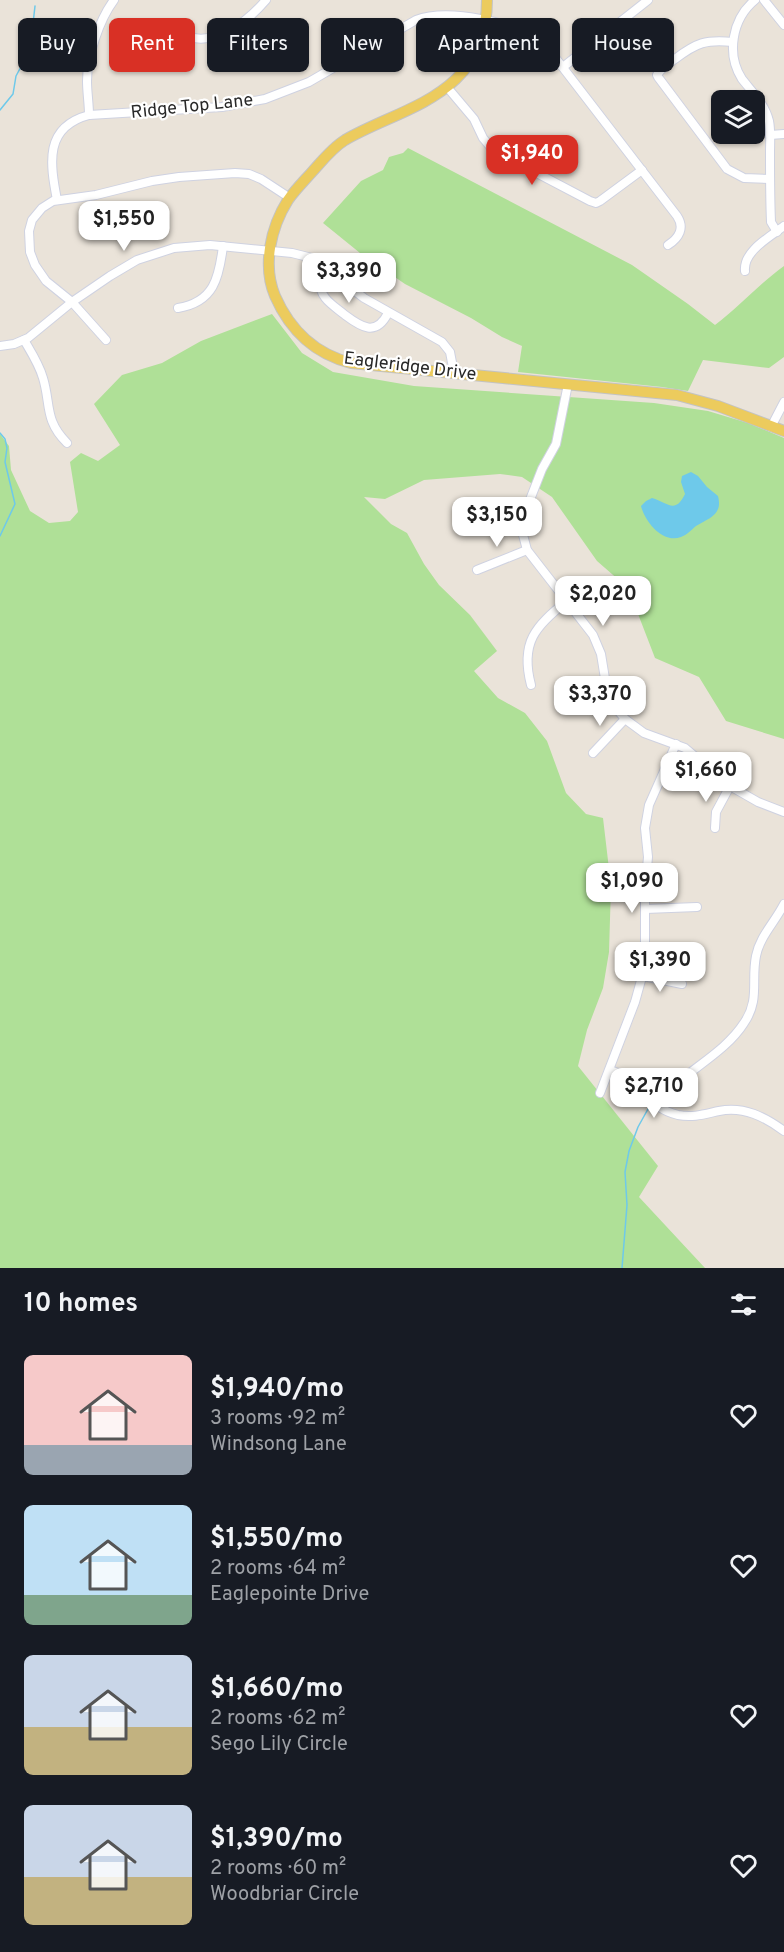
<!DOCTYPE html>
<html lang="en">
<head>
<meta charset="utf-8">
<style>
	:root { --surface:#171b24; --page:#20242c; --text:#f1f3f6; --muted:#9ea1a6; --accent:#d93025 }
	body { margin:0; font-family:Overpass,sans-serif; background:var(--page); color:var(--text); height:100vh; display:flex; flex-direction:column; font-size:22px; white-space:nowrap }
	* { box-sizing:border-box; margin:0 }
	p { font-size:20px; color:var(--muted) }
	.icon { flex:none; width:33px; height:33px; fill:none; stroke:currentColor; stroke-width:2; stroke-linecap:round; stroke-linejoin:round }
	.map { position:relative; height:1268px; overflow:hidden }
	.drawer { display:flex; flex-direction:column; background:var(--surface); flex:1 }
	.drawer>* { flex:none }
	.banner { position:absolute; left:18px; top:18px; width:748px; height:54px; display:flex; gap:12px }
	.controls { position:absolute; left:711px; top:90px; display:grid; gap:12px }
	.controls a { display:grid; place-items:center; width:54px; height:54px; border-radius:9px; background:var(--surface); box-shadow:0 2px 4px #0004; font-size:30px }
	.price { position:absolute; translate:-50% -51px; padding:0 14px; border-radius:12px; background:#fff; color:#222; font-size:20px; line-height:39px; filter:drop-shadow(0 2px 3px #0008) }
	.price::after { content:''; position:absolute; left:50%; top:36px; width:18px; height:14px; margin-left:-9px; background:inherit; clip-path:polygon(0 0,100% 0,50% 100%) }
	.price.active { background:var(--accent); color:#fff }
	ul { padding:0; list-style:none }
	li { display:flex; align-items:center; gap:18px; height:150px; padding:0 24px }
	li span { display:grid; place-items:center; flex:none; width:168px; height:120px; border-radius:9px; color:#555 }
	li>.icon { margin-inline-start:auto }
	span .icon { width:72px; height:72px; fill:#fffc; stroke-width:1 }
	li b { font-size:26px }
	h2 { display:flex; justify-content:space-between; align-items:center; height:72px; padding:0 24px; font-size:26px }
	.tag { padding:0 21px; border-radius:9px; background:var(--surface); box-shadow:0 2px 4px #0004; font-size:21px; line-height:54px }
	.tag.active { background:var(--accent); color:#fff }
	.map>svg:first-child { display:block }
</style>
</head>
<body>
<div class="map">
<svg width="784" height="1268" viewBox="0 0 784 1268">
	<rect width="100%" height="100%" fill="#eae3d9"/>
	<g fill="#afe097">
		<path d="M 408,148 L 632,265 L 688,304 L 715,325 C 739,307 759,284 784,266 L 784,357 L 769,368 L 703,360 L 688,391 L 662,387 L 518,372 L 522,346 L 502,337 L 471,318 L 405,284 L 360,253 L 323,223 L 361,181 L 383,170 L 389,157 L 403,153 Z"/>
		<polygon points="272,314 302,353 333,372 414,386 654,403 708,411 748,423 784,438 784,739 726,721 699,677 655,658 628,588 597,561 552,497 522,477 500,474 424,480 385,499 364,497 391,524 407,533 424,564 439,585 470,615 497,651 474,671 498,698 525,713 547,741 566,793 586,814 603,818 611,886 609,952 603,988 587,1030 578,1066 658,1166 639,1197 705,1268 0,1268 0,434 9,446 11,470 30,511 49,523 70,521 78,512 70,462 81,453 98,461 120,445 94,404 122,375 162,363 201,341"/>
	</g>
	<path fill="#6ec9ea" d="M 691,472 L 698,476 L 707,487 L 718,496 C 723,515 709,518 696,526 C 691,530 687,535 681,537 C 663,544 645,522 641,506 L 646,501 L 652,498 C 667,502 675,515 685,494 L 681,482 L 682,476 Z"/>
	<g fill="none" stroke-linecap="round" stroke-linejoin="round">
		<g stroke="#6ec9ea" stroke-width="1.5">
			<polyline points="0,110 13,94 16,76 30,50 35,6"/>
			<polyline points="0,433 5,439 7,448 5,462 15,504 0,536"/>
			<polyline points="622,1268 627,1205 625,1172 629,1151 638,1127 648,1109"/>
		</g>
		<g stroke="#cfd2e1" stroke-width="10">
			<g id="minor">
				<path d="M 755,0 C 732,19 726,54 742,79 C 752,92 765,104 769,121 C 771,131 770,142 770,153 C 770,176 770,199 771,222 L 777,232"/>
				<polyline points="764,0 784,25"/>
				<path d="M 186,36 C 216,47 248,21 266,0"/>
				<path d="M 733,42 C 706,39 696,43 675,59 C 668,64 661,68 657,75 L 658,77 L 727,169 L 744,178 L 770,179"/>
				<polyline points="563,67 648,0"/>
				<polyline points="447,87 474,119 483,138 493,150 590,201 596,203 600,201 642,170"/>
				<path d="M 89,115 C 89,104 87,92 87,81 C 87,57 99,20 114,0"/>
				<polyline points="770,135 784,134"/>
				<path d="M 57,200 C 50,163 44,127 89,115 L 222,107 L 265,99 L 309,82 L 416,20 C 448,8 517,22 544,43 L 677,216 C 685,228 679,238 668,245"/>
				<path d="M 328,269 L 320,281 C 319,298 333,305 345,315 C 361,327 376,337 388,313"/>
				<path d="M 745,271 C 743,251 770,237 784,226"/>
				<path d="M 178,308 C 214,302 219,278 223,246"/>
				<path d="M 24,340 C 31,352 39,364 43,378 C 51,404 44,420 67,443"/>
				<polyline points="106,340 72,302 46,281 35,265 30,252 29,231 32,220 42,208 53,201 96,195 152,181 179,177 235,173 249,174 261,179 290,198"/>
				<polyline points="0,346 14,344 28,338 72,302 110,276 137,260 174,248 210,245 292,253 312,258 364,298 442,342 450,352 454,373"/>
				<polyline points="568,384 556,444 542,469 524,515 522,531 527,550 593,635 601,654 607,691 615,707 625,719 644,733 685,748 730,786 758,802 784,812"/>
				<polyline points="771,427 784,402"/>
				<polyline points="477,570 527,550"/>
				<path d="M 531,685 C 520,643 535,626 567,601"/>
				<polyline points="593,753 625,719"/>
				<polyline points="715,828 716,812 730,786"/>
				<polyline points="645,909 697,907"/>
				<polyline points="643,976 682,984"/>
				<path d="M 610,1070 C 617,1072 624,1075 631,1079 C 649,1093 652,1109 678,1115 C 693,1118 705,1114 719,1111 C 744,1106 765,1117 784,1131"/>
				<polyline points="600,1093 635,1002 645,966 645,890 648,857 645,828 649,805 676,744"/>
				<path d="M 657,1104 C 680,1073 723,1056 744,1023 C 760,1000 751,981 756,956 C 760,936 775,922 784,904"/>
			</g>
		</g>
		<g stroke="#c3c3c3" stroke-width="12">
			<path id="major" d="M 487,0 C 487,29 478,58 456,79 C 426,108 381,119 345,140 C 332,148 322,161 312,172 C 304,181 295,190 288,200 C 271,227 262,265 275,296 C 290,330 315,354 351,363 L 677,395 L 718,406 L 784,431"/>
		</g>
		<use href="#minor" stroke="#fff" stroke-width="8"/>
		<use href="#major" stroke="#eccb5d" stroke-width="10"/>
	</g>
	<g text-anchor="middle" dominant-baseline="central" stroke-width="4.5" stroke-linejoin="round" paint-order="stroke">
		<g font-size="18" fill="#282828" stroke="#fff">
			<text transform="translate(192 107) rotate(-6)">Ridge Top Lane</text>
			<text transform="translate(410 367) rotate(7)">Eagleridge Drive</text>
		</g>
	</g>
</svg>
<div class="controls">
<a><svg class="icon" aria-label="layers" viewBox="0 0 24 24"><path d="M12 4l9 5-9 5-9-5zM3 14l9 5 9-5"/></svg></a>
</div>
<b class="price active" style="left:532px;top:186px">$1,940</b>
<b class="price" style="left:124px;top:252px">$1,550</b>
<b class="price" style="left:349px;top:304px">$3,390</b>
<b class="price" style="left:497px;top:548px">$3,150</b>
<b class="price" style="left:603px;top:627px">$2,020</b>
<b class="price" style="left:600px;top:727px">$3,370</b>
<b class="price" style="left:706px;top:803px">$1,660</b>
<b class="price" style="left:632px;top:914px">$1,090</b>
<b class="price" style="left:660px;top:993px">$1,390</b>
<b class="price" style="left:654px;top:1119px">$2,710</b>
<div class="banner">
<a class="tag">Buy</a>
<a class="tag active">Rent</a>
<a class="tag">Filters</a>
<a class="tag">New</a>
<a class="tag">Apartment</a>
<a class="tag">House</a>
</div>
</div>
<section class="drawer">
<h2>10 homes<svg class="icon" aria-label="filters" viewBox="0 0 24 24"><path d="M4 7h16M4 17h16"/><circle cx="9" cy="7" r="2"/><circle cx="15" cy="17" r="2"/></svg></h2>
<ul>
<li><span style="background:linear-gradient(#f6c9c9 75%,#9aa5b1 0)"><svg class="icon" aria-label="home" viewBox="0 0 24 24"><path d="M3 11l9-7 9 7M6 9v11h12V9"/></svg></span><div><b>$1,940/mo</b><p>3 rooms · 92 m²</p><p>Windsong Lane</p></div><svg class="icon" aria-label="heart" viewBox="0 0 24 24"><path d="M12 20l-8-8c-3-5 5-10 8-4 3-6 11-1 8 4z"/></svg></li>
<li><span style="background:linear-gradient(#bfe0f5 75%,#7fa58c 0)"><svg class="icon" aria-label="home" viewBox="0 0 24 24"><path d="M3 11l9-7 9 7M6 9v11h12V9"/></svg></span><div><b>$1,550/mo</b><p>2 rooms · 64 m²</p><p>Eaglepointe Drive</p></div><svg class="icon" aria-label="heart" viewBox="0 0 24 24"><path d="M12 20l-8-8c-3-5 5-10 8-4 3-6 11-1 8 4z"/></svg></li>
<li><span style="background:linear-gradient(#c9d6e8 60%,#c2b280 0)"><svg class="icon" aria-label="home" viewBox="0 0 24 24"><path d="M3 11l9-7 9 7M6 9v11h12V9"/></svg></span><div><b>$1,660/mo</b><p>2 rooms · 62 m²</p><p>Sego Lily Circle</p></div><svg class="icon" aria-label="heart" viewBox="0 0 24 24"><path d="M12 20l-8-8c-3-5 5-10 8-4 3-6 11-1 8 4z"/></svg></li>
<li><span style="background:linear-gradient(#c9d6e8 60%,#c2b280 0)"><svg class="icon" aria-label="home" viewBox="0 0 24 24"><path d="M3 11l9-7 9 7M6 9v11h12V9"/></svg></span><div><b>$1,390/mo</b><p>2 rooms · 60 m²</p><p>Woodbriar Circle</p></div><svg class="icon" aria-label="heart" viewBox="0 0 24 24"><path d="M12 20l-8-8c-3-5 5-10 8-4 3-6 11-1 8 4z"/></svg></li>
</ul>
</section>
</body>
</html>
